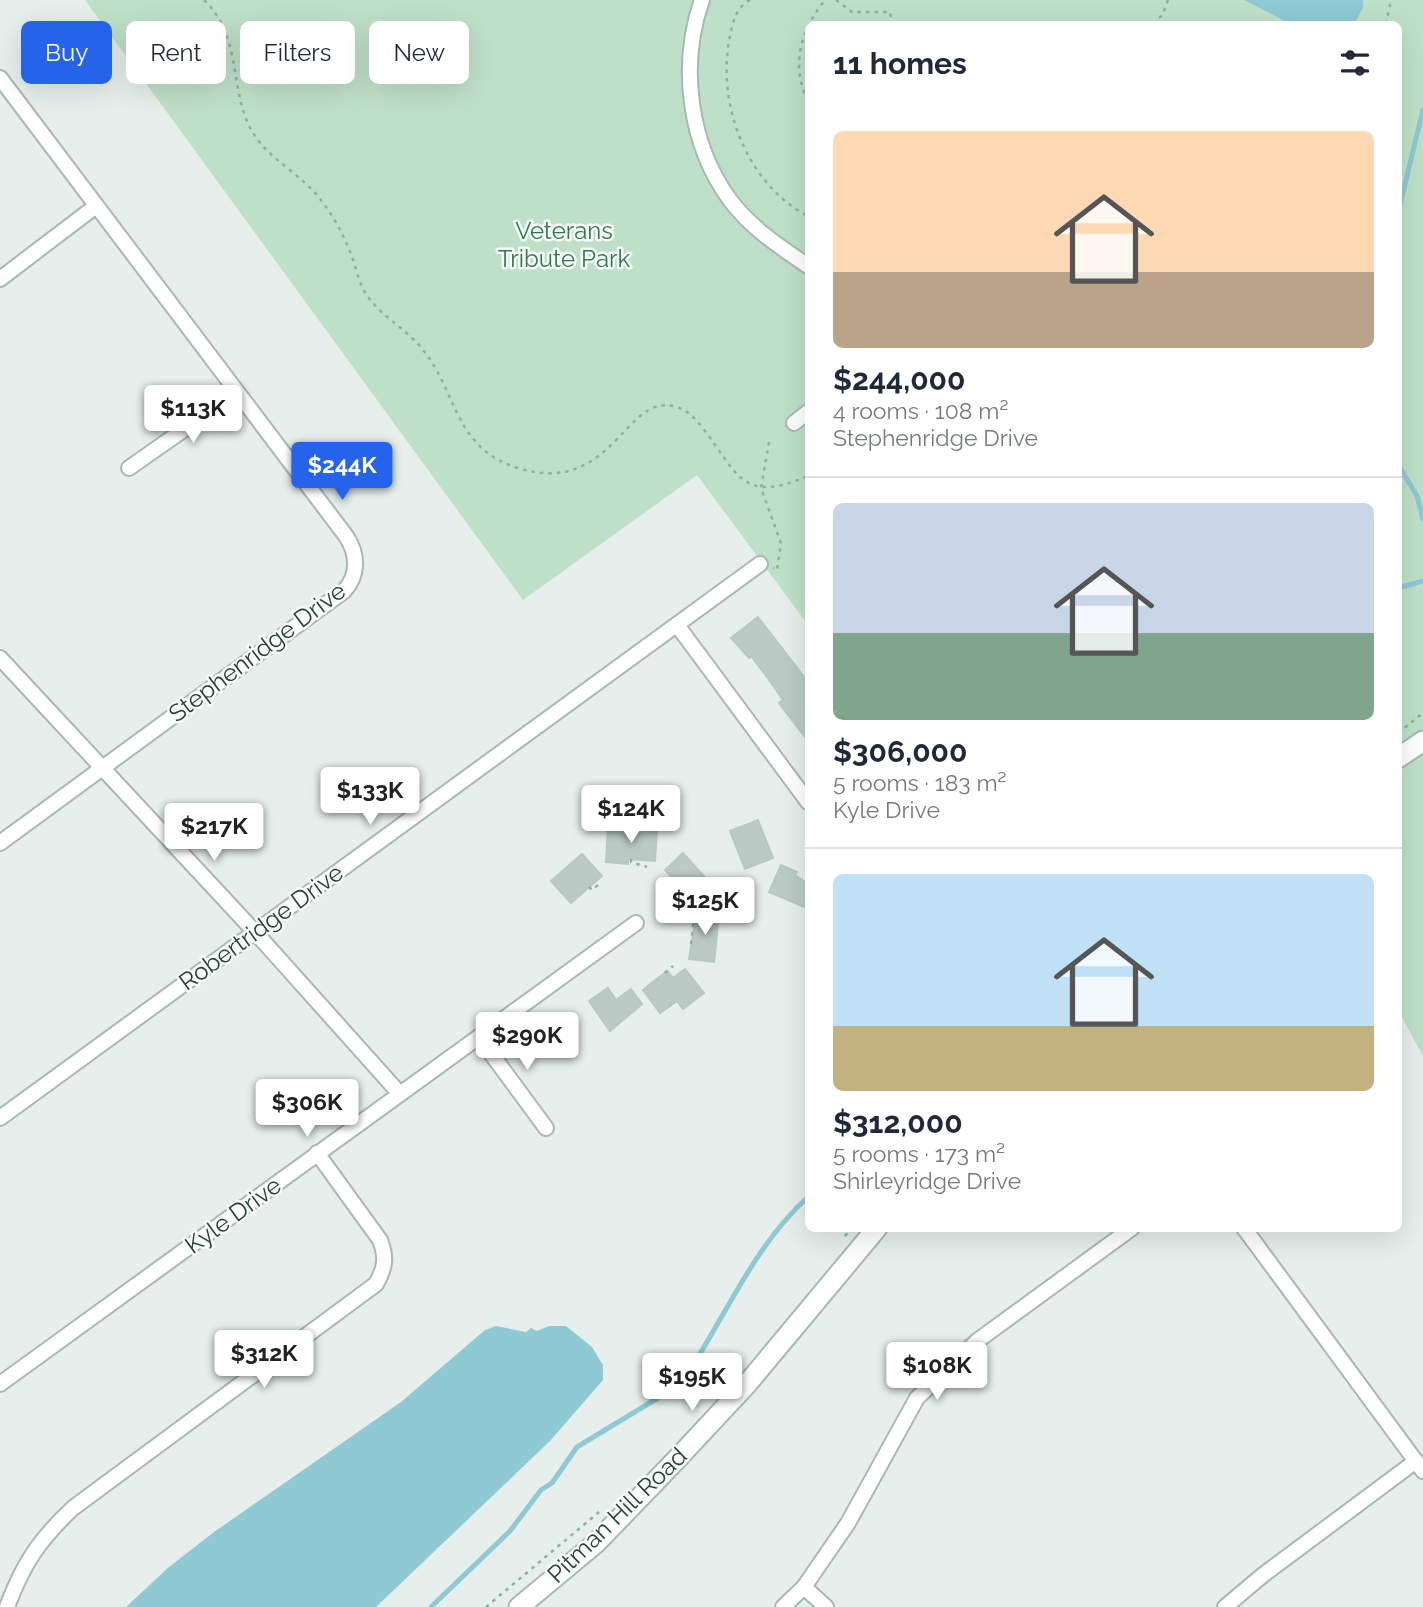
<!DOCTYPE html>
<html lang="en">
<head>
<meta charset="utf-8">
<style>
	:root { --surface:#fff; --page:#f2f2f3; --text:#1f2937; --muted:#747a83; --line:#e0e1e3; --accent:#2563eb }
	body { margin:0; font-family:Raleway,sans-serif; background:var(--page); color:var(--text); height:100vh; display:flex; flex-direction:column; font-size:26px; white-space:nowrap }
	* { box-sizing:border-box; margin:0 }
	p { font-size:23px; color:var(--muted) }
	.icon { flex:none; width:38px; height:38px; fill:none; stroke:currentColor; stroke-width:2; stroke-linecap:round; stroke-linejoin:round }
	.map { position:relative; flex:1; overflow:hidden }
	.sheet { position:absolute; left:805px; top:21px; width:597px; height:1211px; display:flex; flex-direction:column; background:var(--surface); border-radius:10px; box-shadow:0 7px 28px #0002 }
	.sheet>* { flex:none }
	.hud { position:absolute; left:21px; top:21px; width:665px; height:63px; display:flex; gap:14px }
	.price { position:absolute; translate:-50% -60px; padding:0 16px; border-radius:7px; background:#fff; color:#222; font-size:23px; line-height:46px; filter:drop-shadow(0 2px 4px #0008) }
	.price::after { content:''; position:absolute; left:50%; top:42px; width:21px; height:16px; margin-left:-10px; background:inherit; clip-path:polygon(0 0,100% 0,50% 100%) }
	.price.active { background:var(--accent); color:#fff }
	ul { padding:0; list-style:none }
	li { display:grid; align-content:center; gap:14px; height:371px; padding:0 28px }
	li+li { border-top:2px solid var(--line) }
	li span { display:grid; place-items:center; height:217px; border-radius:10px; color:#555 }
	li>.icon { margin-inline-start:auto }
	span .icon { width:126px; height:126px; fill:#fffc; stroke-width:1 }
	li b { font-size:30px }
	h2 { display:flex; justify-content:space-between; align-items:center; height:84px; padding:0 28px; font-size:30px }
	.pill { padding:0 24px; border-radius:10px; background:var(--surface); box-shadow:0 7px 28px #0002; font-size:24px; line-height:63px }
	.pill.active { background:var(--accent); color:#fff }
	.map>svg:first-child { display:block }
</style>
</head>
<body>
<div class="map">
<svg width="1423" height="1607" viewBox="0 0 1423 1607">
	<rect width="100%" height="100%" fill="#e6efeb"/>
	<polygon fill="#bfe0c8" points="85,0 1423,0 1423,1056 1398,1010 1398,24 808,24 808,625 697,475 523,600"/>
	<g fill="#8ec9d4">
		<polygon points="1244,0 1363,0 1363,8 1354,24 1284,24 1283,20"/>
		<polygon points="496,1326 526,1332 531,1328 537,1331 549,1326 566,1326 592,1347 603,1365 603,1380 550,1441 376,1607 126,1607 169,1567 214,1532 401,1402 485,1330"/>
	</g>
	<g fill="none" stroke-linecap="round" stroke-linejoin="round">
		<g stroke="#8ec9d4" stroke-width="5">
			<polyline points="1398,213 1423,110"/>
			<polyline points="1398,464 1417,496 1423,519"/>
			<polyline points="1398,588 1423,581"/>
			<path d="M 431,1607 L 510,1531 L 541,1490 L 552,1483 L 577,1447 L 676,1387 C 679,1376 689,1372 695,1362 C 730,1306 758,1242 808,1197"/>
		</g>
	</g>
	<g fill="#bbcac4" stroke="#b8c9c2" stroke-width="2">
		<polygon points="758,617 808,682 808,741 779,703 783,700 767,677 751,656 749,658 731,638"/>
		<polygon points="758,820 773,858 745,869 730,831"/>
		<polygon points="608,828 657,831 655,861 628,859 628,864 606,862"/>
		<polygon points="683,853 709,882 688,902 676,888 679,885 665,870"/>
		<polygon points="582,854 602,876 571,903 551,881"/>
		<polygon points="781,865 797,872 795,875 808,884 808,896 804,907 769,892"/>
		<polygon points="697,910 719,914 714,962 689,959"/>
		<polygon points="685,969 704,993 683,1009 677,1001 660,1013 643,990 667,971 673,978"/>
		<polygon points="608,988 616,1000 631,989 642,1004 610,1031 589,1001"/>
	</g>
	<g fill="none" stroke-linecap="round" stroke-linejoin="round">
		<g stroke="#a8b8b2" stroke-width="18">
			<g id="minor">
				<path d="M 702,0 C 679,65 689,144 730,200 C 751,228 780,247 808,266"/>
				<path d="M 0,78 L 346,536 C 358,554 359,575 344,591 L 0,843"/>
				<polyline points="0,279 96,206"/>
				<polyline points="794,423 808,412"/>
				<polyline points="129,468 236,393"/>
				<polyline points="677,625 808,802"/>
				<polyline points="0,658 255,932 400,1094"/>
				<polyline points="479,1037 546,1128"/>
				<polyline points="0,1118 760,564"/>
				<polyline points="1244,1228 1423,1471"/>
				<polyline points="0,1384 636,923"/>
				<polyline points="804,1587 826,1607"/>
				<path d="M 7,1607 C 23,1564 39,1540 73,1508 L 376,1284 C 385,1268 387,1258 380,1240 L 317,1153"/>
				<polyline points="783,1607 804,1587 848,1523 917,1398 977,1341 1132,1228"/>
				<polyline points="1225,1607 1263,1575 1416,1461"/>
			</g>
		</g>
		<g stroke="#a4bbb3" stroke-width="23">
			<g id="secondary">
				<polyline points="1398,758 1423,741"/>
				<polyline points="519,1607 596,1543 677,1459 747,1384 877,1228"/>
			</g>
		</g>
		<g stroke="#86b3a5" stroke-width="2.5" stroke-dasharray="3.5 5" stroke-linecap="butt">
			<path d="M 204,0 C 245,39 227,95 255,136 C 272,161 302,175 320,199 C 333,215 343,234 351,254 C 355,265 358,278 363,289 C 376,313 401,325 419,345 C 458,389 452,448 518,468 C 612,497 624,395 673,406 C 686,409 694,417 702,427 C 738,473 741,505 808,476"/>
			<path d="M 750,0 C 736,7 733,22 730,36 C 716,103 746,184 808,216"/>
			<polyline points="836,0 852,12 890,12 892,24"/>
			<polyline points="1153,24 1163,14 1168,0"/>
			<polyline points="1386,24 1391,0"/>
			<path d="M 808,101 C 790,65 801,30 825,0"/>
			<polyline points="769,442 761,488 781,543 777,570 773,568"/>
			<polyline points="1398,733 1423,713"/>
			<polyline points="631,859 631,862 647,867"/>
			<polyline points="589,887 592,890 599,884"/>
			<polyline points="691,944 694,918"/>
			<polyline points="665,973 673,966"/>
			<polyline points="845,1236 851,1228"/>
			<polyline points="486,1607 599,1512"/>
		</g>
		<use href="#minor" stroke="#fff" stroke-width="14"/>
		<use href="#secondary" stroke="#fff" stroke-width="19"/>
	</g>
	<g text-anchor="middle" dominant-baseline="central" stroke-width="5" stroke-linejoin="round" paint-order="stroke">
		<g font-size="24" fill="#2d7a4b" stroke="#f7fbf9">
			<text x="564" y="230">Veterans<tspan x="564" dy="28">Tribute Park</tspan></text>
		</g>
		<g font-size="24" fill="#24423a" stroke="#f7fbf9">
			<text transform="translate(257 652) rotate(-37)">Stephenridge Drive</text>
			<text transform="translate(261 927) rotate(-36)">Robertridge Drive</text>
			<text transform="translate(233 1215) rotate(-36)">Kyle Drive</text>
			<text transform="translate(617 1515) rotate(-44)">Pitman Hill Road</text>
		</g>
	</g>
</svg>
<b class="price" style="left:193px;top:445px">$113K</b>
<b class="price active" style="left:342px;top:502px">$244K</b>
<b class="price" style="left:370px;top:827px">$133K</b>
<b class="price" style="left:631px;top:845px">$124K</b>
<b class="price" style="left:214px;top:863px">$217K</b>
<b class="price" style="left:705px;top:937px">$125K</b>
<b class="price" style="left:527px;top:1072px">$290K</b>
<b class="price" style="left:307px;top:1139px">$306K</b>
<b class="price" style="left:264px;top:1390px">$312K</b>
<b class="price" style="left:937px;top:1402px">$108K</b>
<b class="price" style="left:692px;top:1413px">$195K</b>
<div class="hud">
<a class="pill active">Buy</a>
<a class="pill">Rent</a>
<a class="pill">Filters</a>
<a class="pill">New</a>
</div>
<section class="sheet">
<h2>11 homes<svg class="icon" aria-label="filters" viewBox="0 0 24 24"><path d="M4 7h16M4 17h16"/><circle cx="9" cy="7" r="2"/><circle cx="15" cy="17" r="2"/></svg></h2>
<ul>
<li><span style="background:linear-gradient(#ffd9b3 65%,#b9a48a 0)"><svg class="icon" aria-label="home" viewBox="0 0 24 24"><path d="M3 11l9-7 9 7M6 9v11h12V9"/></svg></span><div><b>$244,000</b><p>4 rooms · 108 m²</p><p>Stephenridge Drive</p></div></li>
<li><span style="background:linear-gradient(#c9d6e8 60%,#7fa58c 0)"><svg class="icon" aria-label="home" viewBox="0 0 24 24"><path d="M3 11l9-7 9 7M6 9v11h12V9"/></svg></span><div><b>$306,000</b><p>5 rooms · 183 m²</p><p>Kyle Drive</p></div></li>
<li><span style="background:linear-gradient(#bfe0f5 70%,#c2b280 0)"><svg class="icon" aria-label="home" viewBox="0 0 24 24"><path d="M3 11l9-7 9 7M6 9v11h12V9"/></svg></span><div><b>$312,000</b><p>5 rooms · 173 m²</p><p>Shirleyridge Drive</p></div></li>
</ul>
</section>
</div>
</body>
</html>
